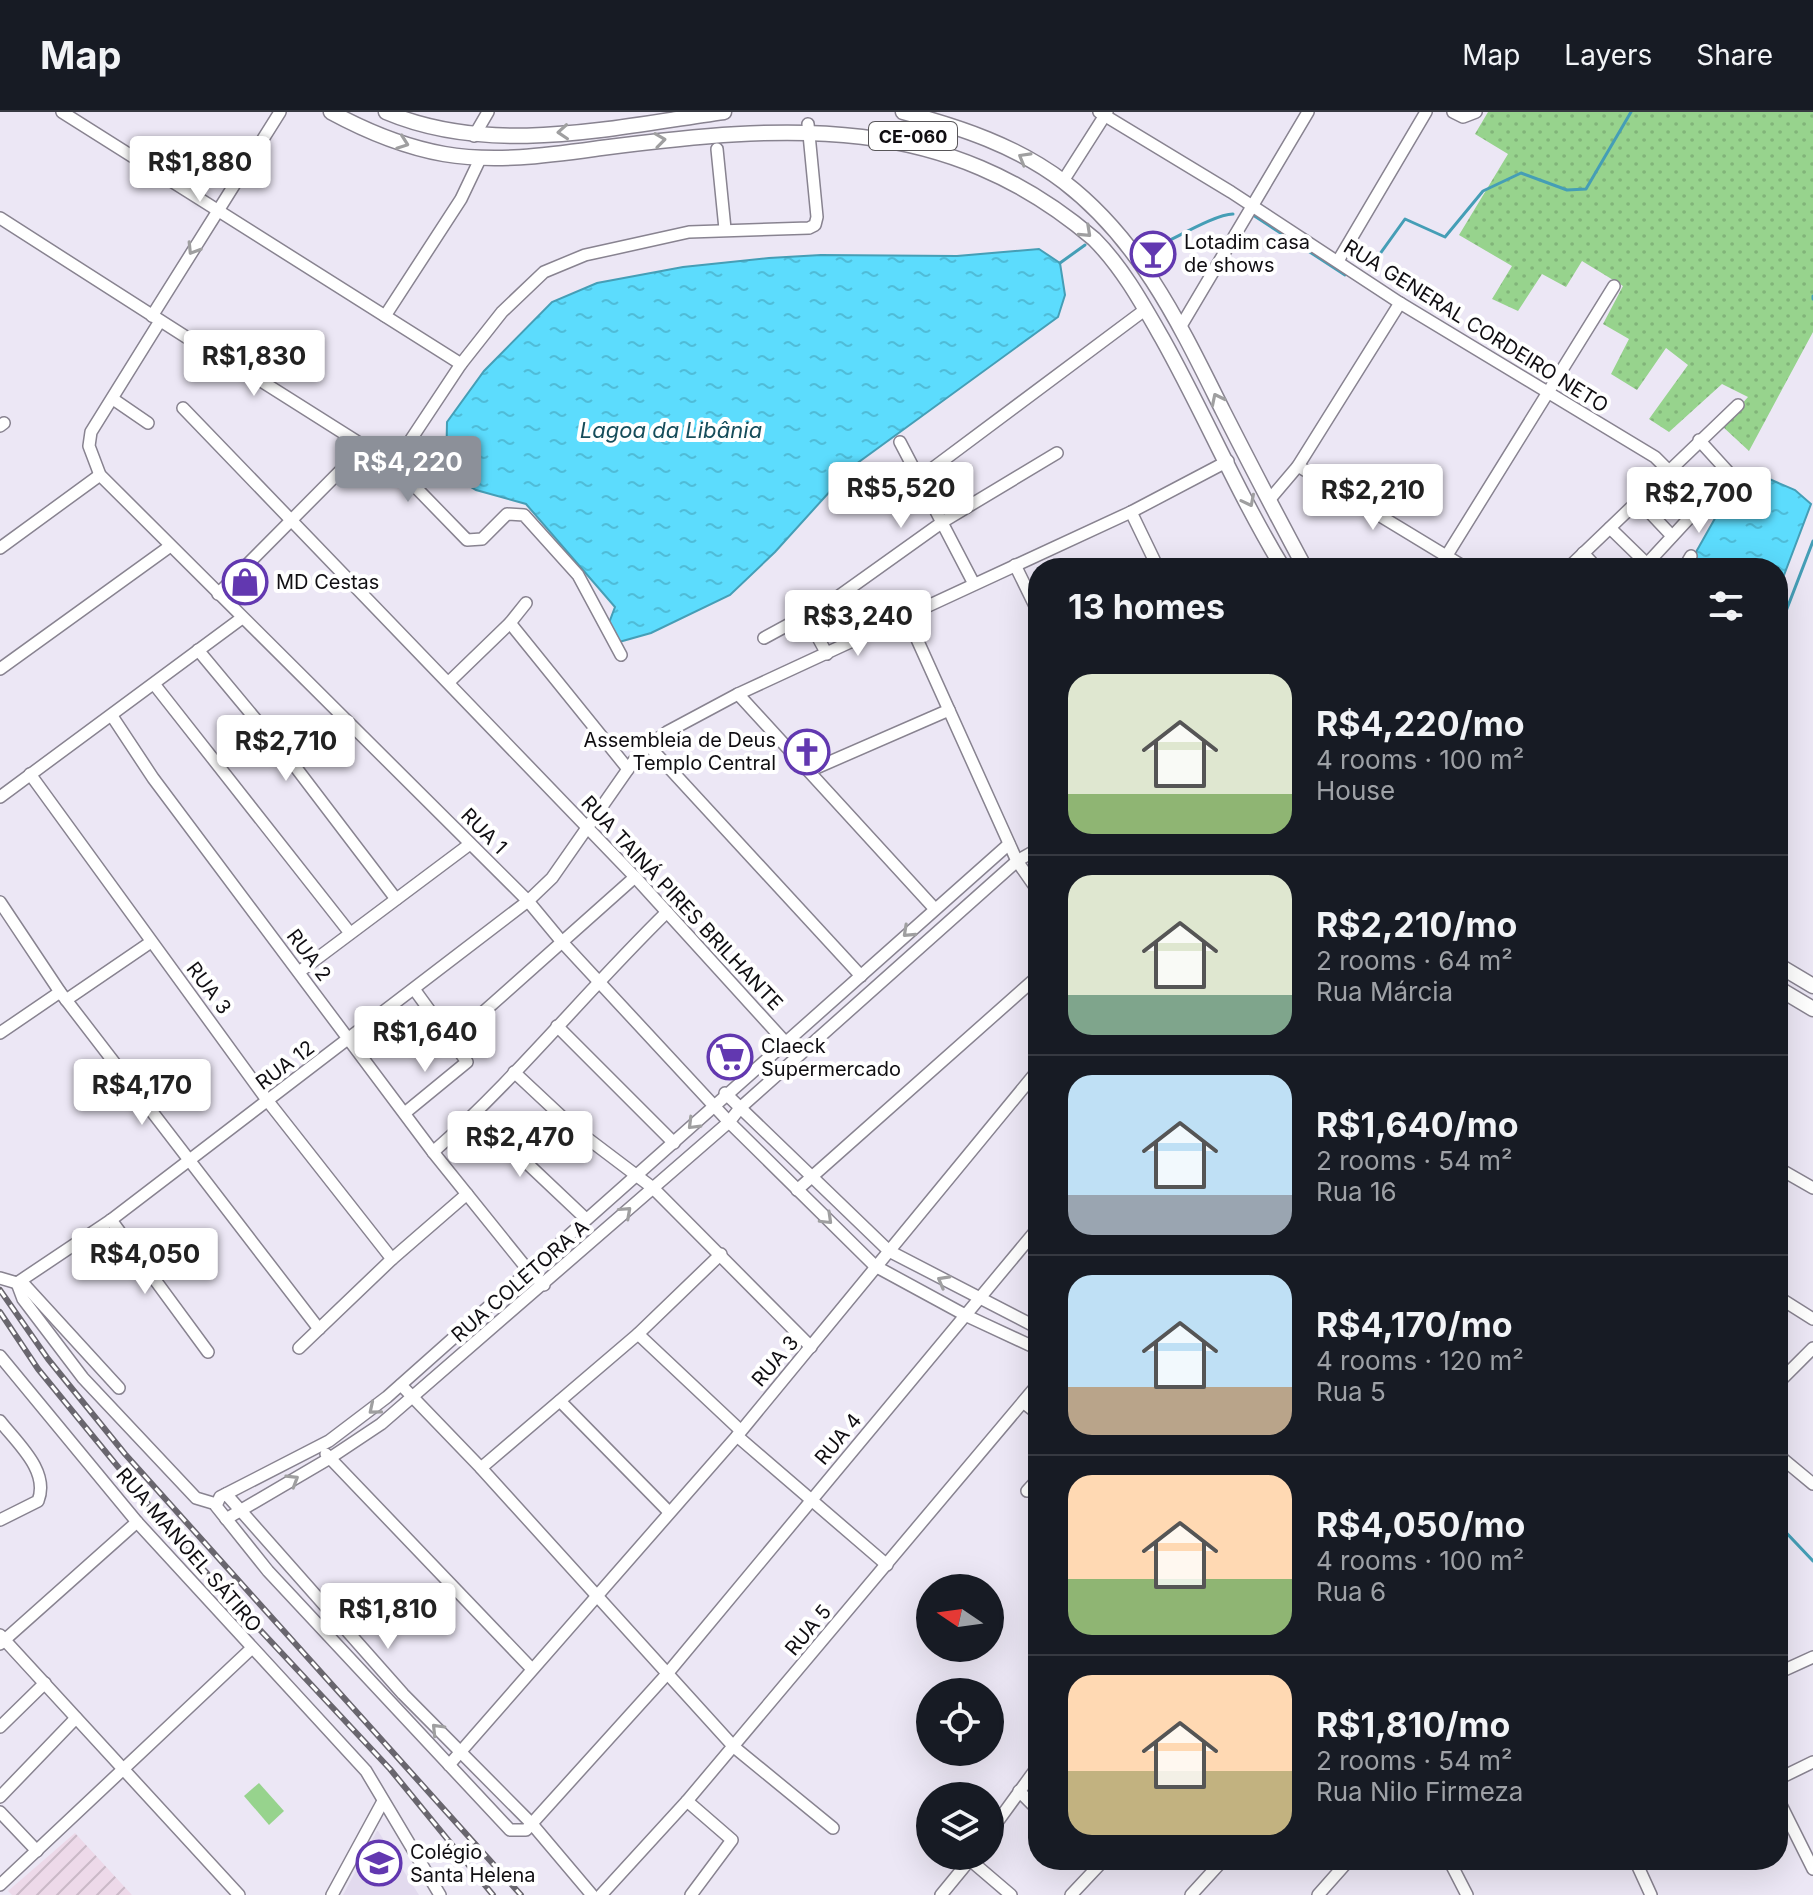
<!DOCTYPE html>
<html lang="en">
<head>
<meta charset="utf-8">
<style>
	:root { --surface:#171b24; --page:#20242c; --text:#f1f3f6; --muted:#9ea1a6; --line:#363941; --accent:#8c9099 }
	body { margin:0; font-family:Inter,sans-serif; background:var(--page); color:var(--text); height:100vh; display:flex; flex-direction:column; font-size:30px; white-space:nowrap }
	* { box-sizing:border-box; margin:0 }
	p { font-size:26px; color:var(--muted) }
	.icon { flex:none; width:44px; height:44px; fill:none; stroke:currentColor; stroke-width:2; stroke-linecap:round; stroke-linejoin:round }
	.map { position:relative; flex:1; overflow:hidden }
	.sheet { position:absolute; left:1028px; top:446px; width:760px; height:1312px; display:flex; flex-direction:column; background:var(--surface); border-radius:32px; box-shadow:0 8px 32px #0002 }
	.sheet>* { flex:none }
	.needle { width:52px; rotate:283deg }
	.buttons { position:absolute; left:916px; top:1462px; display:grid; gap:16px }
	.buttons a { display:grid; place-items:center; width:88px; height:88px; border-radius:50%; background:var(--surface); box-shadow:0 8px 32px #0002; font-size:40px }
	.price { position:absolute; translate:-50% -68px; padding:0 18px; border-radius:8px; background:#fff; color:#222; font-size:26px; line-height:52px; filter:drop-shadow(0 2px 4px #0008) }
	.price::after { content:''; position:absolute; left:50%; top:48px; width:24px; height:18px; margin-left:-12px; background:inherit; clip-path:polygon(0 0,100% 0,50% 100%) }
	.price.selected { background:var(--accent); color:#fff }
	ul { padding:0; list-style:none }
	li { display:flex; align-items:center; gap:24px; height:200px; padding:0 40px }
	li+li { border-top:2px solid var(--line) }
	li span { display:grid; place-items:center; flex:none; width:224px; height:160px; border-radius:24px; color:#555 }
	li>.icon { margin-inline-start:auto }
	span .icon { width:96px; height:96px; fill:#fffc; stroke-width:1 }
	li b { font-size:34px }
	h2 { display:flex; justify-content:space-between; align-items:center; height:96px; padding:0 40px; font-size:34px }
	header { display:flex; align-items:center; gap:48px; box-sizing:border-box; height:112px; padding:0 40px; background:var(--surface); border-bottom:2px solid var(--line) }
	header strong { font-size:38px }
	nav { display:flex; gap:44px; margin-inline-start:auto; font-size:28px }
	.map>svg:first-child { display:block }
</style>
</head>
<body>
<header>
<strong>Map</strong>
<nav><a>Map</a><a>Layers</a><a>Share</a></nav>
</header>
<div class="map">
<svg width="1813" height="1783" viewBox="0 0 1813 1783">
	<defs>
		<pattern id="industrial-furrows" width="10" height="10" patternUnits="userSpaceOnUse" patternTransform="scale(2)"><rect width="10" height="10" fill="#edd9e9"/><path d="M-1 1l2-2M0 10L10 0M9 11l2-2" fill="none" stroke="#cab9c7"/></pattern>
		<pattern id="grass-dots" width="8" height="8" patternUnits="userSpaceOnUse" patternTransform="scale(2)"><rect width="8" height="8" fill="#97d38d"/><path d="M2 2h.1M6 6h.1" fill="none" stroke="#81b479" stroke-width="1.8" stroke-linecap="round"/></pattern>
		<pattern id="water-ripples" width="26" height="14" patternUnits="userSpaceOnUse" patternTransform="scale(2)"><rect width="26" height="14" fill="#5cdcfd"/><path d="M2 4q2-2 4 0t4 0M15 11q2-2 4 0t4 0" fill="none" stroke="#4fbcd8"/></pattern>
	</defs>
	<rect width="100%" height="100%" fill="#ece7f5"/>
	<polygon fill="#e2daee" points="377,1719 378,1719 419,1783 343,1783"/>
	<polygon fill="url(#industrial-furrows)" points="75,1721 132,1783 12,1783 8,1779"/>
	<polygon fill="url(#grass-dots)" points="1488,0 1813,0 1813,220 1749,339 1722,314 1748,285 1722,272 1669,320 1649,307 1688,253 1666,236 1637,278 1611,262 1629,227 1603,212 1623,174 1582,149 1566,175 1542,162 1518,199 1492,187 1512,154 1459,123 1508,42 1475,22"/>
	<polygon fill="#97d38d" points="259,1671 284,1699 269,1713 244,1684"/>
	<g fill="url(#water-ripples)" stroke="#459eb6" stroke-width="2">
		<polygon points="1039,137 1060,151 1065,183 1058,205 852,355 775,440 730,483 651,521 619,530 609,511 615,495 526,392 476,378 446,360 447,310 484,259 552,190 597,171 683,155 769,146 821,143 957,144"/>
		<polygon points="1753,360 1795,378 1811,392 1778,479 1778,456 1687,456 1731,378"/>
	</g>
	<g fill="none" stroke-linecap="round" stroke-linejoin="round">
		<g stroke="#459eb6" stroke-width="3">
			<polyline points="1253,103 1345,163"/>
			<path d="M 1151,137 C 1173,128 1215,102 1233,102"/>
			<polyline points="1377,146 1405,107 1445,125 1483,79 1521,61 1567,78 1586,77 1631,0"/>
			<polyline points="1060,151 1085,133"/>
			<polyline points="1813,184 1813,187"/>
			<polyline points="1778,520 1813,429"/>
			<polyline points="1778,1412 1813,1449"/>
		</g>
		<g stroke="#888390" stroke-width="14">
			<g id="minor">
				<polyline points="62,0 461,252"/>
				<polyline points="1099,0 1231,80 1400,191 1655,345 1703,393"/>
				<polyline points="1453,0 1463,5 1476,0"/>
				<polyline points="474,24 488,0"/>
				<polyline points="717,37 725,117"/>
				<polyline points="1063,69 1107,0"/>
				<polyline points="0,106 236,257 250,262 394,353 467,428 482,427 507,402 524,403 578,463 621,543"/>
				<polyline points="1338,149 1426,0"/>
				<polyline points="152,204 280,0"/>
				<polyline points="385,204 461,87 481,45"/>
				<polyline points="160,209 91,320 89,334 100,363 528,789 562,830 729,1010 875,1154 967,1204 1038,1237"/>
				<polyline points="1181,214 1308,0"/>
				<polyline points="113,287 148,311"/>
				<polyline points="183,296 635,765 786,931"/>
				<polyline points="0,314 4,311"/>
				<polyline points="900,330 974,472"/>
				<polyline points="394,353 461,252 502,200 544,160 585,143 689,120 809,116 815,113 817,105 808,12"/>
				<polyline points="1298,354 1466,456"/>
				<polyline points="921,365 1146,197"/>
				<polyline points="1270,387 1298,354 1400,191"/>
				<polyline points="1638,388 1672,424"/>
				<polyline points="1131,400 1158,456"/>
				<polyline points="1610,416 1647,452"/>
				<polyline points="0,436 100,363"/>
				<polyline points="1583,441 1597,456"/>
				<polyline points="1015,453 1038,500"/>
				<polyline points="1439,456 1614,174"/>
				<polyline points="1568,456 1738,293"/>
				<polyline points="1643,456 1730,362 1699,328"/>
				<polyline points="1684,456 1691,444"/>
				<polyline points="218,482 365,334"/>
				<polyline points="805,502 827,542"/>
				<polyline points="907,505 1017,749 1038,779"/>
				<polyline points="510,511 628,657"/>
				<polyline points="764,526 832,489 944,409 1057,341"/>
				<polyline points="198,538 297,657 396,787"/>
				<polyline points="0,557 169,435"/>
				<polyline points="449,570 510,511 526,491"/>
				<polyline points="154,572 350,821"/>
				<polyline points="738,582 934,796"/>
				<polyline points="112,604 153,666 433,1040 528,1158 544,1173"/>
				<polyline points="648,633 861,864"/>
				<polyline points="809,659 949,598"/>
				<polyline points="30,662 267,988 392,1147"/>
				<polyline points="0,685 242,506"/>
				<polyline points="1009,732 387,1285 329,1329 220,1385 216,1394 268,1459 510,1718 526,1718 667,1562 1038,1116"/>
				<polyline points="0,790 60,880 319,1217"/>
				<polyline points="299,860 470,732"/>
				<polyline points="66,888 151,830"/>
				<polyline points="557,914 674,1031"/>
				<polyline points="0,921 60,880"/>
				<polyline points="453,927 635,765"/>
				<polyline points="514,960 575,1017 653,1076 811,1235"/>
				<polyline points="725,981 889,1139 1038,1216"/>
				<polyline points="406,1000 467,950 414,877"/>
				<polyline points="476,1003 586,1107"/>
				<path d="M 433,1040 C 517,966 587,878 667,800"/>
				<polyline points="1778,1056 1813,1076"/>
				<polyline points="797,1078 1037,865"/>
				<polyline points="111,1108 208,1240"/>
				<polyline points="0,1166 17,1171 111,1108 528,789 552,766 640,640 667,620 738,582 1131,400 1228,349"/>
				<polyline points="21,1169 119,1276"/>
				<polyline points="17,1171 23,1187 83,1266 196,1386 216,1392"/>
				<polyline points="1778,1185 1813,1207"/>
				<polyline points="638,1222 739,1317"/>
				<polyline points="299,1236 392,1147 467,1082"/>
				<polyline points="0,1244 137,1410 366,1659 440,1783"/>
				<polyline points="1778,1271 1813,1236"/>
				<polyline points="401,1273 481,1356 734,1635 833,1716"/>
				<polyline points="560,1289 669,1400"/>
				<polyline points="1024,1291 1038,1302"/>
				<path d="M 0,1309 C 17,1331 50,1359 38,1389 L 0,1408"/>
				<polyline points="737,1324 887,1453"/>
				<polyline points="326,1342 530,1555"/>
				<polyline points="1778,1343 1813,1372"/>
				<polyline points="481,1356 638,1222 721,1142"/>
				<polyline points="1027,1379 1038,1367"/>
				<polyline points="226,1382 403,1582 532,1712 592,1783"/>
				<polyline points="226,1407 330,1346 381,1312 729,1010 740,996 1017,749 1038,737"/>
				<polyline points="0,1523 239,1783"/>
				<polyline points="0,1532 137,1410"/>
				<polyline points="1778,1561 1813,1545"/>
				<polyline points="0,1615 45,1571"/>
				<polyline points="449,1653 737,1324 1038,958"/>
				<polyline points="1778,1667 1813,1650"/>
				<polyline points="1019,1679 1038,1698"/>
				<polyline points="0,1685 76,1606"/>
				<polyline points="1778,1687 1813,1757"/>
				<polyline points="687,1689 732,1728 691,1783"/>
				<polyline points="0,1700 37,1739"/>
				<polyline points="990,1720 1038,1654"/>
				<polyline points="970,1748 1011,1783"/>
				<polyline points="1449,1748 1467,1783"/>
				<polyline points="1635,1748 1651,1783"/>
				<polyline points="0,1773 252,1536"/>
				<polyline points="332,1783 382,1691"/>
				<polyline points="601,1783 687,1689 1038,1272"/>
				<polyline points="941,1783 973,1744"/>
				<polyline points="1071,1783 1104,1748"/>
				<polyline points="1191,1783 1223,1748"/>
				<polyline points="1318,1783 1349,1748"/>
			</g>
		</g>
		<g stroke="#888390" stroke-width="17">
			<g id="major">
				<path d="M 331,0 C 366,19 405,35 444,42 C 496,51 550,43 601,36 C 788,12 945,0 1094,127 C 1122,155 1142,191 1162,226 C 1204,301 1238,382 1283,456"/>
				<path d="M 386,0 C 492,45 614,15 724,0"/>
				<path d="M 903,0 C 960,15 1017,34 1064,70 C 1141,129 1181,215 1223,299 C 1250,352 1277,404 1305,456"/>
				<polyline points="1778,853 1813,874"/>
				<polyline points="1778,876 1813,897"/>
			</g>
		</g>
		<use href="#minor" stroke="#fff" stroke-width="11"/>
		<use href="#major" stroke="#fff" stroke-width="14"/>
		<g stroke="#69666e" stroke-width="6">
			<g id="rail">
				<polyline points="0,1178 48,1247 125,1342 521,1783"/>
				<polyline points="0,1200 38,1257 190,1443 390,1657 493,1783"/>
			</g>
		</g>
		<use href="#rail" stroke="#fff" stroke-width="3" stroke-dasharray="9" stroke-linecap="butt"/>
	</g>
	<defs><path id="oneway-chevron" d="M-2-3.5L2.5 0L-2 3.5" fill="none" stroke-width="1.6" stroke-linecap="round" stroke-linejoin="round" transform="scale(2)"/></defs>
	<g stroke="#9f9fa0">
		<use href="#oneway-chevron" transform="translate(563 20) rotate(176)"/>
		<use href="#oneway-chevron" transform="translate(660 28) rotate(-8)"/>
		<use href="#oneway-chevron" transform="translate(403 31) rotate(20)"/>
		<use href="#oneway-chevron" transform="translate(1024 46) rotate(-150)"/>
		<use href="#oneway-chevron" transform="translate(1086 120) rotate(43)"/>
		<use href="#oneway-chevron" transform="translate(193 137) rotate(122)"/>
		<use href="#oneway-chevron" transform="translate(1217 287) rotate(-116)"/>
		<use href="#oneway-chevron" transform="translate(1249 389) rotate(63)"/>
		<use href="#oneway-chevron" transform="translate(908 820) rotate(137)"/>
		<use href="#oneway-chevron" transform="translate(693 1012) rotate(135)"/>
		<use href="#oneway-chevron" transform="translate(626 1100) rotate(-42)"/>
		<use href="#oneway-chevron" transform="translate(827 1107) rotate(44)"/>
		<use href="#oneway-chevron" transform="translate(943 1169) rotate(-151)"/>
		<use href="#oneway-chevron" transform="translate(374 1297) rotate(140)"/>
		<use href="#oneway-chevron" transform="translate(293 1368) rotate(-31)"/>
		<use href="#oneway-chevron" transform="translate(437 1617) rotate(-134)"/>
	</g>
	<defs>
		<g id="bar-ring" transform="scale(2.3)"><circle r="9.5" fill="#fff" stroke="#6238b0" stroke-width="1.5"/><path d="M-6-5H6L.8 .8V4.5H3.5V6h-7V4.5H-.8V.8Z" fill="#6238b0"/></g>
		<g id="shop-ring" transform="scale(2.3)"><circle r="9.5" fill="#fff" stroke="#6238b0" stroke-width="1.5"/><path d="M-5-2.5h2.3a2.7 3.5 0 0 1 5.4 0H5L5.5 6h-11ZM-1.5-2.5h3a1.5 2.3 0 0 0-3 0Z" fill="#6238b0"/></g>
		<g id="church-ring" transform="scale(2.3)"><circle r="9.5" fill="#fff" stroke="#6238b0" stroke-width="1.5"/><path d="M-1.2-6h2.4v3.5h3.3v2.4h-3.3V6h-2.4V-.1h-3.3v-2.4h3.3Z" fill="#6238b0"/></g>
		<g id="supermarket-ring" transform="scale(2.3)"><circle r="9.5" fill="#fff" stroke="#6238b0" stroke-width="1.5"/><path d="M-6-5.5h2.5l.6 2H6L4.5 2H-2.5L-4.4-4H-6ZM-1.5 3.2a1.3 1.3 0 1 0 .1 0ZM3 3.2a1.3 1.3 0 1 0 .1 0Z" fill="#6238b0"/></g>
		<g id="school-ring" transform="scale(2.3)"><circle r="9.5" fill="#fff" stroke="#6238b0" stroke-width="1.5"/><path d="M0-5L7-2L0 1L-7-2ZM-4 1L0 2.5L4 1V4Q0 6-4 4Z" fill="#6238b0"/></g>
	</defs>
	<g fill-rule="evenodd">
		<use href="#bar-ring" x="1153" y="142"/>
		<use href="#shop-ring" x="245" y="470"/>
		<use href="#church-ring" x="807" y="640"/>
		<use href="#supermarket-ring" x="730" y="945"/>
		<use href="#school-ring" x="379" y="1751"/>
	</g>
	<g text-anchor="middle" dominant-baseline="central" stroke-width="8" stroke-linejoin="round" paint-order="stroke">
		<rect fill="#fff" stroke="#585659" stroke-width="2" x="869" y="10" width="88" height="28" rx="6"/>
		<g font-size="18" font-weight="bold" fill="#100e12">
			<text x="913" y="24">CE-060</text>
		</g>
		<g font-size="20" fill="#100e12" stroke="#fff" text-anchor="start">
			<text x="1184" y="130">Lotadim casa<tspan x="1184" dy="23">de shows</tspan></text>
			<text x="276" y="470">MD Cestas</text>
			<text x="776" y="628" text-anchor="end">Assembleia de Deus<tspan x="776" dy="23">Templo Central</tspan></text>
			<text x="761" y="934">Claeck<tspan x="761" dy="23">Supermercado</tspan></text>
			<text x="410" y="1740">Colégio<tspan x="410" dy="23">Santa Helena</tspan></text>
		</g>
		<g font-size="20" fill="#100e12" stroke="#fff">
			<text transform="translate(1476 214) rotate(32)">RUA GENERAL CORDEIRO NETO</text>
			<text transform="translate(484 719) rotate(45)">RUA 1</text>
			<text transform="translate(682 791) rotate(47)">RUA TAINÁ PIRES BRILHANTE</text>
			<text transform="translate(309 843) rotate(53)">RUA 2</text>
			<text transform="translate(209 876) rotate(53)">RUA 3</text>
			<text transform="translate(285 953) rotate(-37)">RUA 12</text>
			<text transform="translate(520 1169) rotate(-41)">RUA COLETORA A</text>
			<text transform="translate(775 1249) rotate(-49)">RUA 3</text>
			<text transform="translate(838 1327) rotate(-50)">RUA 4</text>
			<text transform="translate(189 1438) rotate(49)">RUA MANOEL SÁTIRO</text>
			<text transform="translate(808 1518) rotate(-50)">RUA 5</text>
		</g>
		<g font-size="22" font-style="italic" fill="#164d5b" stroke="#fff">
			<text x="671" y="318">Lagoa da Libânia</text>
		</g>
	</g>
</svg>
<div class="buttons">
<a><svg class="needle" viewBox="-14 -14 28 28"><path d="M0-13l5 13h-10z" fill="#e53935"/><path d="M0 13l5-13h-10z" fill="#9ea1a6"/></svg></a>
<a><svg class="icon" aria-label="locate" viewBox="0 0 24 24"><circle cx="12" cy="12" r="6"/><path d="M12 2v4M12 18v4M2 12h4M18 12h4"/></svg></a>
<a><svg class="icon" aria-label="layers" viewBox="0 0 24 24"><path d="M12 4l9 5-9 5-9-5zM3 14l9 5 9-5"/></svg></a>
</div>
<b class="price" style="left:200px;top:92px">R$1,880</b>
<b class="price" style="left:254px;top:286px">R$1,830</b>
<b class="price selected" style="left:408px;top:392px">R$4,220</b>
<b class="price" style="left:901px;top:418px">R$5,520</b>
<b class="price" style="left:1373px;top:420px">R$2,210</b>
<b class="price" style="left:1699px;top:423px">R$2,700</b>
<b class="price" style="left:858px;top:546px">R$3,240</b>
<b class="price" style="left:286px;top:671px">R$2,710</b>
<b class="price" style="left:425px;top:962px">R$1,640</b>
<b class="price" style="left:142px;top:1015px">R$4,170</b>
<b class="price" style="left:520px;top:1067px">R$2,470</b>
<b class="price" style="left:145px;top:1184px">R$4,050</b>
<b class="price" style="left:388px;top:1539px">R$1,810</b>
<section class="sheet">
<h2>13 homes<svg class="icon" aria-label="filters" viewBox="0 0 24 24"><path d="M4 7h16M4 17h16"/><circle cx="9" cy="7" r="2"/><circle cx="15" cy="17" r="2"/></svg></h2>
<ul>
<li><span style="background:linear-gradient(#dfe7d0 75%,#8fb573 0)"><svg class="icon" aria-label="home" viewBox="0 0 24 24"><path d="M3 11l9-7 9 7M6 9v11h12V9"/></svg></span><div><b>R$4,220/mo</b><p>4 rooms · 100 m²</p><p>House</p></div></li>
<li><span style="background:linear-gradient(#dfe7d0 75%,#7fa58c 0)"><svg class="icon" aria-label="home" viewBox="0 0 24 24"><path d="M3 11l9-7 9 7M6 9v11h12V9"/></svg></span><div><b>R$2,210/mo</b><p>2 rooms · 64 m²</p><p>Rua Márcia</p></div></li>
<li><span style="background:linear-gradient(#bfe0f5 75%,#9aa5b1 0)"><svg class="icon" aria-label="home" viewBox="0 0 24 24"><path d="M3 11l9-7 9 7M6 9v11h12V9"/></svg></span><div><b>R$1,640/mo</b><p>2 rooms · 54 m²</p><p>Rua 16</p></div></li>
<li><span style="background:linear-gradient(#bfe0f5 70%,#b9a48a 0)"><svg class="icon" aria-label="home" viewBox="0 0 24 24"><path d="M3 11l9-7 9 7M6 9v11h12V9"/></svg></span><div><b>R$4,170/mo</b><p>4 rooms · 120 m²</p><p>Rua 5</p></div></li>
<li><span style="background:linear-gradient(#ffd9b3 65%,#8fb573 0)"><svg class="icon" aria-label="home" viewBox="0 0 24 24"><path d="M3 11l9-7 9 7M6 9v11h12V9"/></svg></span><div><b>R$4,050/mo</b><p>4 rooms · 100 m²</p><p>Rua 6</p></div></li>
<li><span style="background:linear-gradient(#ffd9b3 60%,#c2b280 0)"><svg class="icon" aria-label="home" viewBox="0 0 24 24"><path d="M3 11l9-7 9 7M6 9v11h12V9"/></svg></span><div><b>R$1,810/mo</b><p>2 rooms · 54 m²</p><p>Rua Nilo Firmeza</p></div></li>
</ul>
</section>
</div>
</body>
</html>
